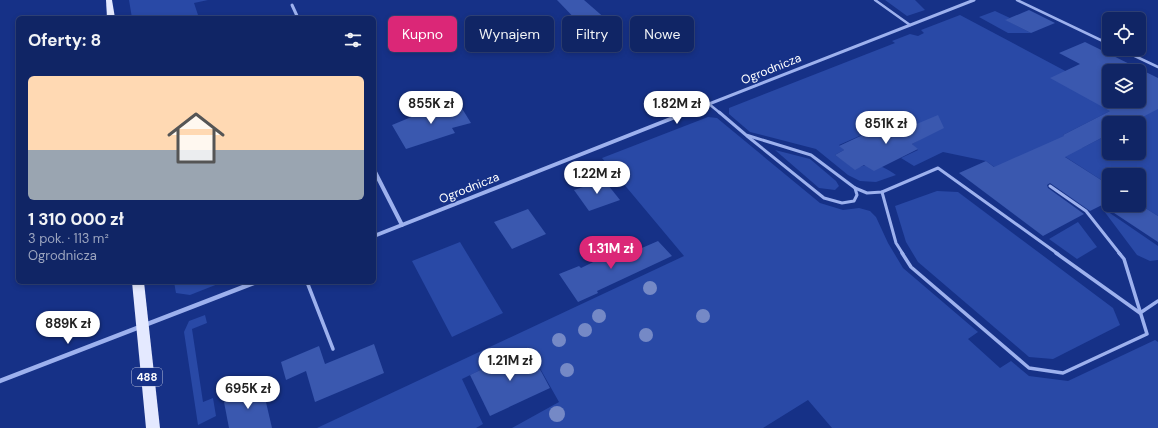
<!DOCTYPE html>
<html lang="pl">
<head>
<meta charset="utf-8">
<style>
	:root { --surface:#102565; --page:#192d6b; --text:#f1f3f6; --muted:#9ca5bf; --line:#304279; --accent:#db2777 }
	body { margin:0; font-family:"DM Sans",sans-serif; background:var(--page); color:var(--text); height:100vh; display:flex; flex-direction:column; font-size:15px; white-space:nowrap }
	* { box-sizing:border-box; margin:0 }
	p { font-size:13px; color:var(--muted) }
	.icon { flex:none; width:22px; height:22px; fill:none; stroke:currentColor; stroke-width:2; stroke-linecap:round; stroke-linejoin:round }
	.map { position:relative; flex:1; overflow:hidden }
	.sheet { position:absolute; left:16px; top:16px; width:360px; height:268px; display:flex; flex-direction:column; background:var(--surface); border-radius:6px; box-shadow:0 2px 6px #0003,0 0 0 1px var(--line) }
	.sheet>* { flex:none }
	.guide { position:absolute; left:388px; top:16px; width:380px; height:36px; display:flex; gap:8px }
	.fabs { position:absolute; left:1102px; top:12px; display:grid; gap:8px }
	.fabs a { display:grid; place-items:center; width:44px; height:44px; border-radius:6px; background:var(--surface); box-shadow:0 2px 6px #0003,0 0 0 1px var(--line); font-size:20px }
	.price { position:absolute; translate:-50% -34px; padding:0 9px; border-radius:14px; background:#fff; color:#222; font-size:13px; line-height:26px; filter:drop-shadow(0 1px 2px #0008) }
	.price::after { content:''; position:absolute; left:50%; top:24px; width:12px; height:9px; margin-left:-6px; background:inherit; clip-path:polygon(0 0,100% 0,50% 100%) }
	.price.on { background:var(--accent); color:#fff }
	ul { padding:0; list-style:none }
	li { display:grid; align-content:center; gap:8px; height:212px; padding:0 12px }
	li span { display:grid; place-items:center; height:124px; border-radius:6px; color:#555 }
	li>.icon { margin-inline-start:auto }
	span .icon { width:72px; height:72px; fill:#fffc; stroke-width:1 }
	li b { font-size:17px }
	h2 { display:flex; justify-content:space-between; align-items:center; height:48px; padding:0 12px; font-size:17px }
	.tag { padding:0 14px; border-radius:6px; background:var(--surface); box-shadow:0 2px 6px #0003,0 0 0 1px var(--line); font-size:14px; line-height:36px }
	.tag.on { background:var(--accent); color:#fff }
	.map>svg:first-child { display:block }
</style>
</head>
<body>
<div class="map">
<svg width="1158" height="428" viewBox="0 0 1158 428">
	<rect width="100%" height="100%" fill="#163187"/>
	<g fill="#2949a6" fill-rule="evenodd">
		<polygon points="129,0 208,0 194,3 199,18 132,18"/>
		<polygon points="885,0 915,0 925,10 907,16"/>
		<polygon points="995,11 1010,18 1006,20 1031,33 1008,33 979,17"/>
		<path d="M 960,15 L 1071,74 L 1109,101 L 1158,104 L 1158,216 L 1139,204 L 1139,175 L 1109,175 L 1109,185 L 1053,149 L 1004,174 L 986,161 L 943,152 L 914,166 L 901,158 L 918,150 L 912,144 L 919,140 L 902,130 L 895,133 L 882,126 L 839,145 L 844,150 L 835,155 L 855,169 C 871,161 882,165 896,175 L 876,182 L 860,181 L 848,175 L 816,149 L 750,132 L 729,114 L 729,108 L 895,43 L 892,41 L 910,34 L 918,36 L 924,33 L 921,30 ZM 1120,106 L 1142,117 L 1131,123 L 1139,123 L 1139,153 L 1109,153 L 1109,134 L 1082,148 L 1063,135 Z"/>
		<polygon points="708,117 717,118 820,203 843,210 859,208 870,211 876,217 888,243 903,268 978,332 968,339 1000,368 1011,361 1029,376 1068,381 1155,340 1158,342 1158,428 832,428 808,400 763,428 512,428 559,402 528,347 462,379 483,424 476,428 317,428 684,256 602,158"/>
		<polygon points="775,150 810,159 836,181 839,186 835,190 819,188"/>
		<polygon points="937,191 958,192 1113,308 1120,325 1053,359 1029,357 918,262 906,242 895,206"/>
		<polygon points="1101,207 1158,246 1158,260 1150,261 1137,255"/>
		<polygon points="1078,222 1097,247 1077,259 1049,239"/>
		<polygon points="460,242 503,313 452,337 412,261"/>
		<polygon points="174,282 223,282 190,295 176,293"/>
		<polygon points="205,315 207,323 192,329 203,402 213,398 216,416 198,425 184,332 189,321"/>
	</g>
	<g fill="#3a58af" fill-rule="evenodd">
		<polygon points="557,0 584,0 607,20 583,27"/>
		<polygon points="1029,10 1055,23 1031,33 1005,20"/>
		<path d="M 1085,42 L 1158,78 L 1158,109 L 1131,123 L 1109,123 L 1109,134 L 1065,157 L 1109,185 L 1109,205 L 1139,204 L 1158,216 L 1158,242 L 1102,205 L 1090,211 L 1050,183 L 1047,185 L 1048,188 L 1084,214 L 1043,236 L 959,173 L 986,161 L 994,167 L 1064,136 L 1063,135 L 1110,111 L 1050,78 L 1080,64 L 1059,53 ZM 1109,71 L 1139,71 L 1139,101 L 1109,101 Z"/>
		<polygon points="458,102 471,123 452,128 455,133 406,149 392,125 421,113"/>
		<polygon points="938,115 944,128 912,144 918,149 874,171 864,165 855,170 835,155 844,150 839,146 882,126 895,133"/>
		<polygon points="604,180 620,200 589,211 574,190"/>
		<polygon points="528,209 546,234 512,249 494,222"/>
		<polygon points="658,241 672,256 597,291 598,293 578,302 559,274 579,266 581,268 616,251 621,257"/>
		<polygon points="374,344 384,373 315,402 306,371 286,380 281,362 319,346 325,364"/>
		<polygon points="528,347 550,388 490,416 470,375"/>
		<polygon points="262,385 272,428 229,428 224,402"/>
	</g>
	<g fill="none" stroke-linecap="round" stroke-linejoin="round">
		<g stroke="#9db1ee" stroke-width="2.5">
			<polyline points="875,0 910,25"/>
			<polyline points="1017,0 1109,44"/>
			<polyline points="1120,49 1158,67"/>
			<polyline points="709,104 720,113"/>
		</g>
		<g stroke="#9db1ee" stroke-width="3">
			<polyline points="719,112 746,135 811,155 855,188 867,193 882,192 938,168 1058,254"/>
			<polyline points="747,136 824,198 842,203 854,201 857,195 855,188"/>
			<polyline points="1050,186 1086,211 1120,254"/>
			<polyline points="882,192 896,243 903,254"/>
		</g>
		<g stroke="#9db1ee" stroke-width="3.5">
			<polyline points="902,253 911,267 1029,368 1063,373 1147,334 1124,259 1119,253"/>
			<polyline points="1056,253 1140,313 1158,301"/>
			<polyline points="307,282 333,349"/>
		</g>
		<g stroke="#9db1ee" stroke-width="3">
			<polyline points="292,5 298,18"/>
			<polyline points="686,113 974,0"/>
		</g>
		<g stroke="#9db1ee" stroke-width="4">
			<polyline points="374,170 402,225"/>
			<polyline points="374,236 688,112"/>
		</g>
		<polyline stroke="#9db1ee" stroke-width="4.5" points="0,381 256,282"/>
		<g fill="#e4e9ff" fill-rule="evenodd">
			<polygon points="106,0 112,0 115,18 107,18"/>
			<polygon points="132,282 144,282 160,428 146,428"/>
		</g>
	</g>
	<g fill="#7589c6">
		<circle cx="650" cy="288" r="7"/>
		<circle cx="599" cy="316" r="7"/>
		<circle cx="703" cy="316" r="7"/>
		<circle cx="585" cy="330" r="7"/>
		<circle cx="646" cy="335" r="7"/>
		<circle cx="559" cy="340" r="7"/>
		<circle cx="567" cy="370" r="7"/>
		<circle cx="557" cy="414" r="8"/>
	</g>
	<g text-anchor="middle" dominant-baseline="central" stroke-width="3" stroke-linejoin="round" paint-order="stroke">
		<rect fill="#163187" stroke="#b9c1db" stroke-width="1" x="132" y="368" width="30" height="18" rx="3"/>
		<g font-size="11" font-weight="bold" fill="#fff">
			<text x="147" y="377">488</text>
		</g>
		<g font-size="12" fill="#fff" stroke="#163187">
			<text transform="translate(771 69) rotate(-22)">Ogrodnicza</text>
			<text transform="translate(469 188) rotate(-22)">Ogrodnicza</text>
		</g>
	</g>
</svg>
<div class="fabs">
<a><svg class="icon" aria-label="locate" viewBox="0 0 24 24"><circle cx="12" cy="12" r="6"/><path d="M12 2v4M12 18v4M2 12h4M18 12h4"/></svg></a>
<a><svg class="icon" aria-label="layers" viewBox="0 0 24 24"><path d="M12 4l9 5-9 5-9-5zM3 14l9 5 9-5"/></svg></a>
<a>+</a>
<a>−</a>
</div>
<b class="price" style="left:431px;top:125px">855K zł</b>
<b class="price" style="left:677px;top:125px">1.82M zł</b>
<b class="price" style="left:886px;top:145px">851K zł</b>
<b class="price" style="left:597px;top:195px">1.22M zł</b>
<b class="price on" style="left:611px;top:270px">1.31M zł</b>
<b class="price" style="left:68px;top:345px">889K zł</b>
<b class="price" style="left:510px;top:382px">1.21M zł</b>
<b class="price" style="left:248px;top:410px">695K zł</b>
<div class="guide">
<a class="tag on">Kupno</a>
<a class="tag">Wynajem</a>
<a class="tag">Filtry</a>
<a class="tag">Nowe</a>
</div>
<section class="sheet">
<h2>Oferty: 8<svg class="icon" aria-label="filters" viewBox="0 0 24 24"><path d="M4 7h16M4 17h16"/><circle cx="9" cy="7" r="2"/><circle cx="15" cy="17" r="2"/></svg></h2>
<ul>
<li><span style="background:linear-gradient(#ffd9b3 60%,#9aa5b1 0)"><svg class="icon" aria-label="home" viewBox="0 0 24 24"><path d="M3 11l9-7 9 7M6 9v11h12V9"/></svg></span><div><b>1 310 000 zł</b><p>3 pok. · 113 m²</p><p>Ogrodnicza</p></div></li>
</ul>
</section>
</div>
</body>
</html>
